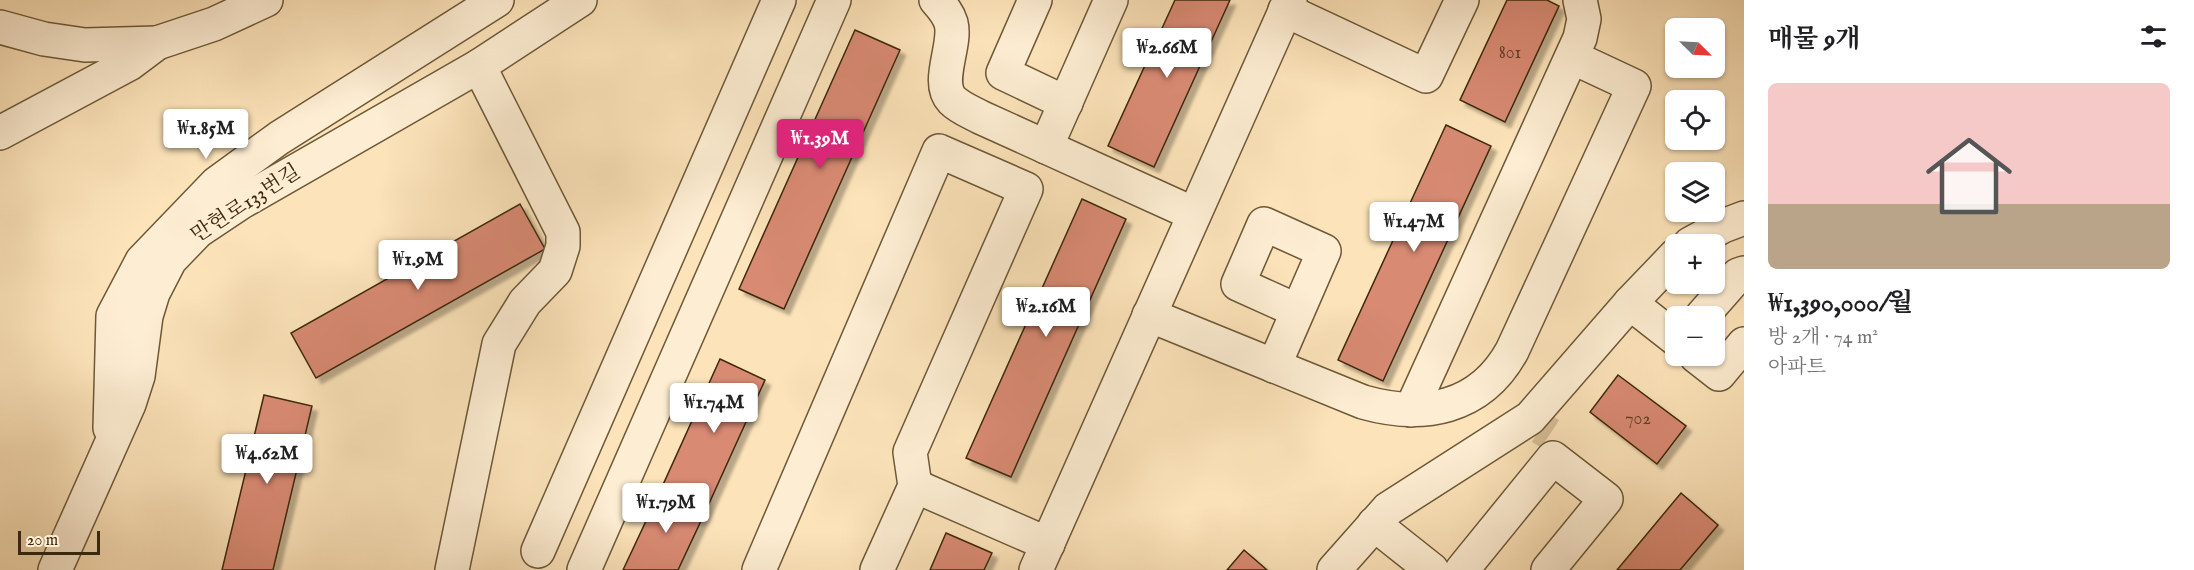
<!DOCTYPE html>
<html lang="ko">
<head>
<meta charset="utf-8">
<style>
	:root { --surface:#fff; --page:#f2f2f2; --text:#202124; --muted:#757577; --accent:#db2777 }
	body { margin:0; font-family:"IM FELL English","Noto Serif KR",serif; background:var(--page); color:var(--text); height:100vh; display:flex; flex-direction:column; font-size:22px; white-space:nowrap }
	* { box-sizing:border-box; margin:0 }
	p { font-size:20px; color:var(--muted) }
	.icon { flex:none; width:33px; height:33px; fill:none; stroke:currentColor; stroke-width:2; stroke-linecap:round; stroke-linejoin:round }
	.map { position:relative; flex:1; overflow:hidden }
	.drawer { display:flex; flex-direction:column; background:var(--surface); width:450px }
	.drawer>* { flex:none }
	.needle { width:39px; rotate:114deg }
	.buttons { position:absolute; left:1665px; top:18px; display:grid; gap:12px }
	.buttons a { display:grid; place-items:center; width:60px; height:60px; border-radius:9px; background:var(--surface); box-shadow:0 2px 4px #0004; font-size:30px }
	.scale { position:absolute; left:18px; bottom:15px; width:82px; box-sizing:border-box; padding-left:6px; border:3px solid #3d290d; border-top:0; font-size:16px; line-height:21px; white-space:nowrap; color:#3d290d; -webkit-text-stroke:4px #fdedd2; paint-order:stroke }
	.price { position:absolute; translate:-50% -51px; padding:0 14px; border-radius:6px; background:#fff; color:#222; font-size:20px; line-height:39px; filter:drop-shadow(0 2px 3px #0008) }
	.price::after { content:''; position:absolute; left:50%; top:36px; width:18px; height:14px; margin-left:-9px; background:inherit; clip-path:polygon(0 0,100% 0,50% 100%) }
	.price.on { background:var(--accent); color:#fff }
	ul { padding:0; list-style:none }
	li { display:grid; align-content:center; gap:12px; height:318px; padding:0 24px }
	li span { display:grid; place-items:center; height:186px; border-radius:9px; color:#555 }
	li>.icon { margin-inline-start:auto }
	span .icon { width:108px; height:108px; fill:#fffc; stroke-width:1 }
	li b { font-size:26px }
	h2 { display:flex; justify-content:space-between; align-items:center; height:72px; padding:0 24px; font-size:26px }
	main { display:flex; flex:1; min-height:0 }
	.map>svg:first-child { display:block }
</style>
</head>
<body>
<main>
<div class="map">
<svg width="1744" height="570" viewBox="0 0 1744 570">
	<defs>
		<filter id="shadow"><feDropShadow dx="5.5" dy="5.5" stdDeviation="1.5" flood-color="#0004"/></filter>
	</defs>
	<rect width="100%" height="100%" fill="#fce3b9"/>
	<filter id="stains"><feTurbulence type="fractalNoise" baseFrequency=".00333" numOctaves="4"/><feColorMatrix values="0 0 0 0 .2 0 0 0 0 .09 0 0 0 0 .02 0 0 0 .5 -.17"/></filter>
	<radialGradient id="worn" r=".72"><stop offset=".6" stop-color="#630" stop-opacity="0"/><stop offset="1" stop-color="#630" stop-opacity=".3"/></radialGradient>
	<g fill="#d88a73" stroke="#3d290d" stroke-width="1.5" filter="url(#shadow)">
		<polygon points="1175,0 1230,0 1154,167 1108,146"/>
		<polygon points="1507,0 1547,0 1559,6 1505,122 1460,100"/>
		<polygon points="855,30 900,50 784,309 739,289"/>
		<polygon points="1446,125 1491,146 1383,381 1338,360"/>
		<polygon points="1082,199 1126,219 1011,477 966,458"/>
		<polygon points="520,204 545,249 316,378 291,333"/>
		<polygon points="720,359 765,380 707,508 662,487"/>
		<polygon points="1618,375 1686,426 1657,464 1590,412"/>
		<polygon points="264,395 312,406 273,570 222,570"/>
		<polygon points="662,487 707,508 678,570 623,570"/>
		<polygon points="1681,493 1718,525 1680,570 1617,570"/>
		<polygon points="946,533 992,553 984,570 930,570"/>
		<polygon points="1244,550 1267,570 1227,570"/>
	</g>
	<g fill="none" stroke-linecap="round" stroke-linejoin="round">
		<polyline stroke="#d6be97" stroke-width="33" stroke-dasharray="33 16" stroke-linecap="butt" points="1541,428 1550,434"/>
		<g stroke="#6d5838" stroke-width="36">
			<g id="minor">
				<path d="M 936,0 C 942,7 948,13 951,23 C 957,45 935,82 952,100 C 960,108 971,112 980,117 L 1194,214"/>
				<polyline points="1035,0 1003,73 1066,103"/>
				<polyline points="1285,10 1426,76 1462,0"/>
				<polyline points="0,27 44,39 85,45 157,43"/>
				<polyline points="0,133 129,64 157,43 214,24 266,0"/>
				<polyline points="1046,147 1111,0"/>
				<polyline points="1690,244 1723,226 1744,218"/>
				<polyline points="1630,303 1676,339"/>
				<path d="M 1149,315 L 1363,402 C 1423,419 1480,409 1512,351 L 1634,86 L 1572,57"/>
				<polyline points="1702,316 1738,275 1744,273"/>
				<polyline points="1696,356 1719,374 1744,344"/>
				<polyline points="1274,366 1324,251 1264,224 1238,284 1298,311"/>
				<polyline points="1411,410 1580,38 1584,19 1580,0"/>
				<polyline points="110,428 113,316 142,261 217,183 279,138 497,0"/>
				<polyline points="915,486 1048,544"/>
				<polyline points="1374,524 1432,570"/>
				<polyline points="538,551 779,0"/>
				<polyline points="55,570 129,404 138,376 146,316 153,293 170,260 198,231 240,203 479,66 580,0"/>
				<polyline points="452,570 499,344 525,302 555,271 563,246 563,232 479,66"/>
				<polyline points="584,570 834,0"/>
				<polyline points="759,570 939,151 1026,189 910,452 915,486 877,570"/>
				<polyline points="1036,570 1290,0"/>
				<polyline points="1334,570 1388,509 1530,418 1630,303 1676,255"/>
				<polyline points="1462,570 1553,458 1606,499 1548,570"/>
			</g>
		</g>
		<use href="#minor" stroke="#fdedd2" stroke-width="33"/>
	</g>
	<g text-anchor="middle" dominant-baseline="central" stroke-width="6" stroke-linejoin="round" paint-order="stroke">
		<g font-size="18" fill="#644126">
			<text x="1510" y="53">801</text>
			<text x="1638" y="419">702</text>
		</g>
		<g font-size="21" fill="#3d290d" stroke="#fdedd2">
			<text transform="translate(246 204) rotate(-33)">만현로133번길</text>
		</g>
	</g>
	<rect width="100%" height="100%" filter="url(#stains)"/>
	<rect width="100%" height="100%" fill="url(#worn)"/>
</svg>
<div class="buttons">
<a><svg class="needle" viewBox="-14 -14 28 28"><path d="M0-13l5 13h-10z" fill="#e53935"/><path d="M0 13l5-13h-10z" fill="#757577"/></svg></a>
<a><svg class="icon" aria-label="locate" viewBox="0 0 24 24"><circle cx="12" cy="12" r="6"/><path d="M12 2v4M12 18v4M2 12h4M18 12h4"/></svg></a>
<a><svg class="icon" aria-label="layers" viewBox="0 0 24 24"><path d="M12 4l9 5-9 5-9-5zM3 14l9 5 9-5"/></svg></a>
<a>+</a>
<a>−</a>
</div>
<div class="scale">20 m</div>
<b class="price" style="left:1167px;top:79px">₩2.66M</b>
<b class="price" style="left:206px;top:160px">₩1.85M</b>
<b class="price on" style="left:820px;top:170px">₩1.39M</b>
<b class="price" style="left:1414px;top:253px">₩1.47M</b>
<b class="price" style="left:418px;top:291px">₩1.9M</b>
<b class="price" style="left:1046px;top:338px">₩2.16M</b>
<b class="price" style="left:714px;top:434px">₩1.74M</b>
<b class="price" style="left:267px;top:485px">₩4.62M</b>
<b class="price" style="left:666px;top:534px">₩1.79M</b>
</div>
<section class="drawer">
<h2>매물 9개<svg class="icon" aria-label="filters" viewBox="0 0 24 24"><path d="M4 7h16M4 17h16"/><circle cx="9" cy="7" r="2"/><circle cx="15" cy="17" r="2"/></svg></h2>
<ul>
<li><span style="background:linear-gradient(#f6c9c9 65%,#b9a48a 0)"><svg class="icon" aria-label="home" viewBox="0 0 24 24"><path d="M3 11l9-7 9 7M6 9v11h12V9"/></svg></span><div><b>₩1,390,000/월</b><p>방 2개 · 74 m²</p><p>아파트</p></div></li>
</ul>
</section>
</main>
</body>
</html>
